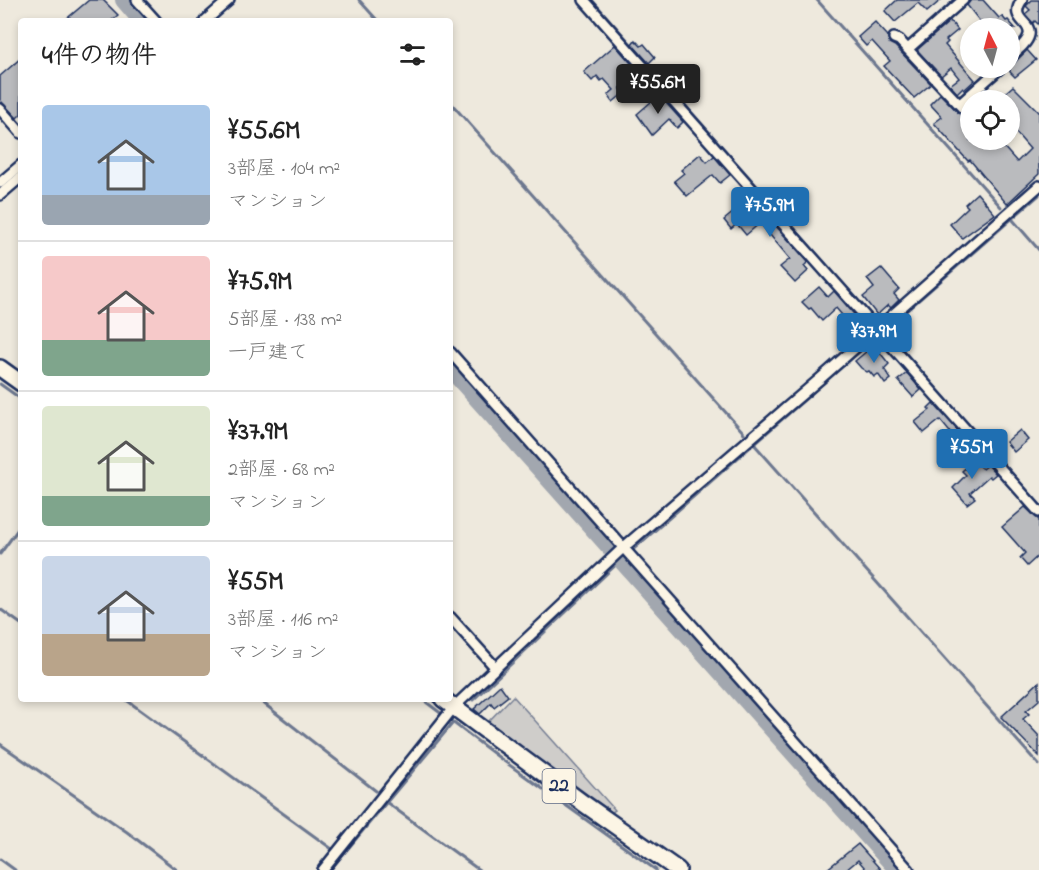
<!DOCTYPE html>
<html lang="ja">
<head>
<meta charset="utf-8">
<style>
	:root { --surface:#fff; --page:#f6f6f6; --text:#222; --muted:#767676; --line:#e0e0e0; --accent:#1f6fb2 }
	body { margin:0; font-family:"Indie Flower","Klee One",sans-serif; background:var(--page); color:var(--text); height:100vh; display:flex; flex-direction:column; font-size:22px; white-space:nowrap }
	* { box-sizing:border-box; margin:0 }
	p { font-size:20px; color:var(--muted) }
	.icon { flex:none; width:33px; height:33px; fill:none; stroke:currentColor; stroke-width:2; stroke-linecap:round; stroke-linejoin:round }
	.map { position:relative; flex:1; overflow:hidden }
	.panel { position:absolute; left:18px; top:18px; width:435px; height:684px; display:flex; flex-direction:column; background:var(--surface); border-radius:6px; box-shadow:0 3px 9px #0003 }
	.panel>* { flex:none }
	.needle { width:39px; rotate:354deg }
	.controls { position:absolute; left:960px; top:18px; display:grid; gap:12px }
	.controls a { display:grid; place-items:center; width:60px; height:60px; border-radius:50%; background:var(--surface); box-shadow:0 3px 9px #0003; font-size:30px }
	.price { position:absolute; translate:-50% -51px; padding:0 14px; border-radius:6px; background:var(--accent); color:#fff; font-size:20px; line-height:39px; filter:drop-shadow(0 2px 3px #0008) }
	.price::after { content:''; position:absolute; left:50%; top:36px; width:18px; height:14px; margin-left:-9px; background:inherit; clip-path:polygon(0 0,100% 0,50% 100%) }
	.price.current { background:#222; color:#fff }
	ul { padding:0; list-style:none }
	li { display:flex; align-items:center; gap:18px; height:150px; padding:0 24px }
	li+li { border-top:2px solid var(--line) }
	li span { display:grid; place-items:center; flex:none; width:168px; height:120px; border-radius:6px; color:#555 }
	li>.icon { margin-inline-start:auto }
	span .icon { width:72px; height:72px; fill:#fffc; stroke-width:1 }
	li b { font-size:26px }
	h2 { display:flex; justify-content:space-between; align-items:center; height:72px; padding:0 24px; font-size:26px }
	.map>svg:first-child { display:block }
</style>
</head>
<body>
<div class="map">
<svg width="1039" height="870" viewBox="0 0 1039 870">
	<rect width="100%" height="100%" fill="#eee9dd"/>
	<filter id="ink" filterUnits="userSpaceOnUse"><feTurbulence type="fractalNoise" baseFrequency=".0167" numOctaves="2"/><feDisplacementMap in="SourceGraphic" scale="12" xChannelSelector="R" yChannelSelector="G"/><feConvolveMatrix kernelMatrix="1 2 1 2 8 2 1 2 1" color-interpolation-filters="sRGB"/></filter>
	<g filter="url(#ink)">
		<polygon fill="#cfcdca" stroke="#757e94" stroke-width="1.5" points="513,696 615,810 612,812 487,723"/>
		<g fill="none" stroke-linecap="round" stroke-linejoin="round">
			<g stroke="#6c778f" stroke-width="3">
				<polyline points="359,0 378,21"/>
				<polyline points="592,0 879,324"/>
				<polyline points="817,0 1001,207"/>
				<polyline points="450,102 744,433"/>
				<polyline points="1013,220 1039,250"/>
				<polyline points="884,329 1039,504"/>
				<polyline points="0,384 21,399"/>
				<polyline points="753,443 1039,765"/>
				<polyline points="0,554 21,525"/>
				<polyline points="0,609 21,624"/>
				<polyline points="469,645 489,666"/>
				<polyline points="125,699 332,849"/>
				<polyline points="258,699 376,791"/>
				<polyline points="422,699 501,759 656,870"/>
				<polyline points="473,700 621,560 1039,195"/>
				<polyline points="0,744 127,832 177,870"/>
				<polyline points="386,802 479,870"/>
				<polyline points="0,859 15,870"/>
				<polyline points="330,870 452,724"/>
			</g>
			<g stroke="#a2a7af" stroke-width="18">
				<polyline points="124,0 142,21"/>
				<polyline points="450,368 898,870"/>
			</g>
		</g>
		<g fill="#babbbe" stroke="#1b2f5e" stroke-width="1.5">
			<polygon points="89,0 103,0 118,15 111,21 64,21"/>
			<polygon points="897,0 941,0 927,12 918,3 895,22 885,11"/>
			<polygon points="971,0 983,0 999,18 1002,16 1006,21 1008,20 1015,28 985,28 967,5"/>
			<polygon points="1032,0 1039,0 1039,25 1035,21 1033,23 1025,14 1030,10 1026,6"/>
			<polygon points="950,21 958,30 946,40 948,42 945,45 975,80 964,90 962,88 957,93 950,85 959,78 951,68 941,76 917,50"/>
			<polygon points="875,22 888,36 889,43 895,46 931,84 914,98 884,66 890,61 872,41 866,46 858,37"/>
			<polygon points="635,40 641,46 644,44 655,57 649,63 632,44"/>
			<polygon points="615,45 638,71 620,88 624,93 613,102 608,95 614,90 604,79 601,81 597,76 592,81 584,72"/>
			<polygon points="1027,50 1036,60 1015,77 1010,72 1010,64 1015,62"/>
			<polygon points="21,58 21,114 17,118 0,100 0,76"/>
			<polygon points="1013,86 1039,112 1039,174 1007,204 970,160 968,161 934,123 942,117 930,104 940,94 970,124 970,140 983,140 989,147 994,150 998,148 1001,144 1017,162 1030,149 1010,126 1010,100 997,100"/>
			<polygon points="659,95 683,122 677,128 669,119 652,135 637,114"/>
			<polygon points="700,154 707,162 714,156 730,175 720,183 713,175 687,196 674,181 684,173 681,170"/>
			<polygon points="977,193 995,214 962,238 950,224 968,207 965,204"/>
			<polygon points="746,202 754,211 759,207 808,262 804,266 808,271 795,283 780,267 790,259 760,223 746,235 737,224 731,229 724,220"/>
			<polygon points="881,268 899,289 894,294 899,300 891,308 888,305 877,315 863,297 874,288 867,279"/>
			<polygon points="819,287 828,297 834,291 865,327 858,333 856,331 852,334 843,324 847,321 836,308 822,321 811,308 809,309 802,302"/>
			<polygon points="874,345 889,364 884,369 891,379 885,384 878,374 874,377 869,371 867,372 861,368 855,361"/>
			<polygon points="907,373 921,390 913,397 898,380"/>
			<polygon points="933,403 958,431 953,436 940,420 924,433 915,422 930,410 928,408"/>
			<polygon points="1020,430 1028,440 1014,452 1006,442"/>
			<polygon points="974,460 983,469 988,465 996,474 991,478 989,476 970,493 975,498 967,504 953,488 966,475 962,471"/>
			<polygon points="1025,507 1039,520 1039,555 1027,566 1020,558 1025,553 1002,527"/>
			<polygon points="1039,682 1039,700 1026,711 1029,714 1023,719 1039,736 1039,756 1001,717"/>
			<polygon points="500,685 508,696 494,707 491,703 480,714 474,709"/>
			<polygon points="858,844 881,870 862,870 865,868 858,860 846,870 826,870"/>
		</g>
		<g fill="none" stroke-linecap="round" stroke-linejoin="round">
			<g stroke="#1b2f5e" stroke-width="14">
				<g id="minor">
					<polyline points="137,0 156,21"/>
					<polyline points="584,0 1039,512"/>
					<polyline points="205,21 229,0"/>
					<polyline points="894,38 899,40 970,116"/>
					<polyline points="908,49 963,0"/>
					<path d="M 1010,57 C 1016,51 1027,44 1029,35 C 1032,21 1008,20 1022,0"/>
					<polyline points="960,104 1000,68"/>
					<polyline points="0,109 21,133"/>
					<polyline points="992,140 994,143"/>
					<polyline points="0,183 21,165"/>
					<polyline points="0,195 21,177"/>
					<polyline points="450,352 909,870"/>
					<polyline points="450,617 496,668"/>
					<polyline points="323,870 454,707 624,547 821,378 1039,186"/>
				</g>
			</g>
			<g stroke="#1b2f5e" stroke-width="20">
				<g id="primary">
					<polyline points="0,368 21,383"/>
					<polyline points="443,699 583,803 678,870"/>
				</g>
			</g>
			<use href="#minor" stroke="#fcf5e5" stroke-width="9"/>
			<use href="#primary" stroke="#fcf5e5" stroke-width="15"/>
		</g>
	</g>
	<g text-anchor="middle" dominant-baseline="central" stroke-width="5" stroke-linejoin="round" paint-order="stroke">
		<rect fill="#fcf5e5" stroke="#5e6a86" stroke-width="1.5" x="542.5" y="769" width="33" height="34" rx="4.5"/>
		<g font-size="20" font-weight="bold" fill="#1b2f5e">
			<text x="559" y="786">22</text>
		</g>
	</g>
</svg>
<div class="controls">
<a><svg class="needle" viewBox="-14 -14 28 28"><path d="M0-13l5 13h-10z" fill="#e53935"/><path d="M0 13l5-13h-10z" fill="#767676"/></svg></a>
<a><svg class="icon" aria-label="locate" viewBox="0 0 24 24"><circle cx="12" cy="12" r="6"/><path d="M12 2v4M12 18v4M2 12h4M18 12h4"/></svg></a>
</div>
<b class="price current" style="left:658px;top:115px">¥55.6M</b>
<b class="price" style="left:770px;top:238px">¥75.9M</b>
<b class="price" style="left:874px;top:364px">¥37.9M</b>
<b class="price" style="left:972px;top:480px">¥55M</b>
<section class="panel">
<h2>4件の物件<svg class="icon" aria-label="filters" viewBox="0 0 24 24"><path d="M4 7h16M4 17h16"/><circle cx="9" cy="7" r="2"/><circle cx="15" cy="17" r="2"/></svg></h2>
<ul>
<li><span style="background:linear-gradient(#a9c7e8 75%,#9aa5b1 0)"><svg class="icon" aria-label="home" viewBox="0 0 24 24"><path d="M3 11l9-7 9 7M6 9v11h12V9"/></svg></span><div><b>¥55.6M</b><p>3部屋 · 104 m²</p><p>マンション</p></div></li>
<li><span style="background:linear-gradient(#f6c9c9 70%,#7fa58c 0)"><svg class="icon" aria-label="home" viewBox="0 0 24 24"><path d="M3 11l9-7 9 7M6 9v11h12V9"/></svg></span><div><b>¥75.9M</b><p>5部屋 · 138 m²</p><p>一戸建て</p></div></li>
<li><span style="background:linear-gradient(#dfe7d0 75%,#7fa58c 0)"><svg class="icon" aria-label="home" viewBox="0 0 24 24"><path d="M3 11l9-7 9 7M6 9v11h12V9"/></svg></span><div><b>¥37.9M</b><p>2部屋 · 68 m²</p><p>マンション</p></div></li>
<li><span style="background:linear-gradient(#c9d6e8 65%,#b9a48a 0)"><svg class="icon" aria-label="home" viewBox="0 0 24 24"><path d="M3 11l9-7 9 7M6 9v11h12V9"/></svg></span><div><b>¥55M</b><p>3部屋 · 116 m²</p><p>マンション</p></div></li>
</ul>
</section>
</div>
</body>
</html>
